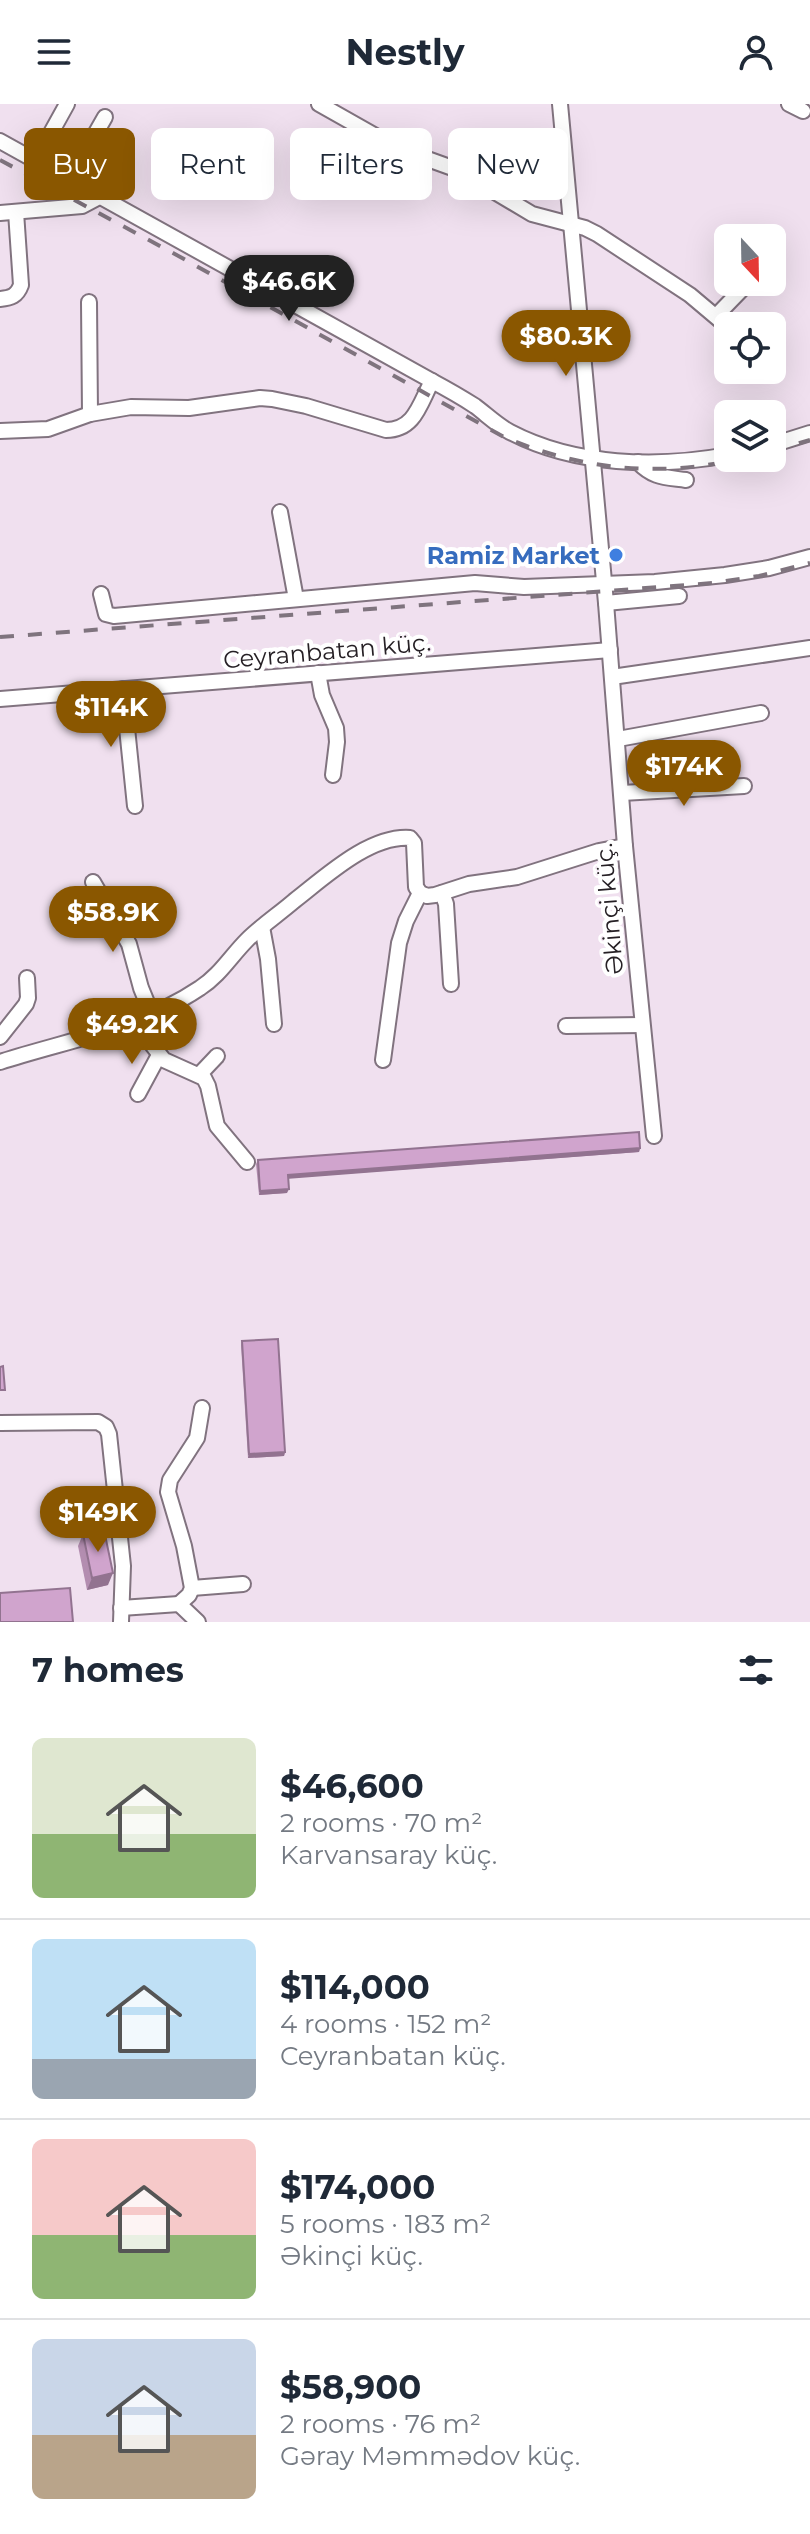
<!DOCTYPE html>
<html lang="en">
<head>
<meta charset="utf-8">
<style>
	:root { --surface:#fff; --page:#f6f6f7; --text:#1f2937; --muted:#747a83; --line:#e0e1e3; --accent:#8a5700 }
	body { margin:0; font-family:Montserrat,sans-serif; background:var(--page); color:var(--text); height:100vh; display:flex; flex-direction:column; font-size:30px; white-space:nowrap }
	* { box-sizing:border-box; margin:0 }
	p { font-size:26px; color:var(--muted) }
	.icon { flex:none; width:44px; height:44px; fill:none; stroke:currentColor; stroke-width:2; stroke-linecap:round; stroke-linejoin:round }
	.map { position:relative; height:1518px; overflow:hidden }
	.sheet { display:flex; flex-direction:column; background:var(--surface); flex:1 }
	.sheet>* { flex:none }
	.hud { position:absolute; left:24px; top:24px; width:762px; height:72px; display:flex; gap:16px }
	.needle { width:52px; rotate:158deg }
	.buttons { position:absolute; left:714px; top:120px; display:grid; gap:16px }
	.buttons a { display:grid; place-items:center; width:72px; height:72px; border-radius:12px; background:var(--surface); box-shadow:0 8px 32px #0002; font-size:40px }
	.price { position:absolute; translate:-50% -68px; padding:0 18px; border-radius:28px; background:var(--accent); color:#fff; font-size:26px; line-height:52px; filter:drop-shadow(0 2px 4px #0008) }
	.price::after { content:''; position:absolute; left:50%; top:48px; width:24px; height:18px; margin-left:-12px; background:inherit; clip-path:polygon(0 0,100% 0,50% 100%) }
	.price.current { background:#222; color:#fff }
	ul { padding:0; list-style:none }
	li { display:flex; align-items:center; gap:24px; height:200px; padding:0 32px }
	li+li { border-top:2px solid var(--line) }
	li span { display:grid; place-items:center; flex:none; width:224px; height:160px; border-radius:12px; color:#555 }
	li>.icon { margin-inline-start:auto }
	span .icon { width:96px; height:96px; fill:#fffc; stroke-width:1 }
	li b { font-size:34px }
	h2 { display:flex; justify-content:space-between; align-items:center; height:96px; padding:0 32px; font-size:34px }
	.pill { padding:0 28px; border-radius:12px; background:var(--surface); box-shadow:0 8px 32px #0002; font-size:28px; line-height:72px }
	.pill.current { background:var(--accent); color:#fff }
	header { display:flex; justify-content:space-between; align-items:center; height:104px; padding:0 32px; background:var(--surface); font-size:36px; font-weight:700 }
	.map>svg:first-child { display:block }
</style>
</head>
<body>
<header><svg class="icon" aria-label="menu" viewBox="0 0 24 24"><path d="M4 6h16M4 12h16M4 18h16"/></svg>Nestly<svg class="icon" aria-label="person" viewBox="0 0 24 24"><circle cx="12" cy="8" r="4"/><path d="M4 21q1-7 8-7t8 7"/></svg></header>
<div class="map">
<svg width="810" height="1518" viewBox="0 0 810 1518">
	<rect width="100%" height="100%" fill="#f0e0ef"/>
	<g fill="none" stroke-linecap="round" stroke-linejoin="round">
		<g stroke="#81737f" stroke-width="18">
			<g id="minor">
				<polyline points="319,0 397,44 458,66 532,110 585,124 597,130 690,191 728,223"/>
				<polyline points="560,0 606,499 625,742 654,1032"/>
				<polyline points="789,0 803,7"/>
				<path d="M 0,37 L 432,277 C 447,285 461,293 475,302 C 487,311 497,321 510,328 C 575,362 657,364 728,351"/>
				<polyline points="36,56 67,0"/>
				<polyline points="69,76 105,13"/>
				<polyline points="0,109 82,102 99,93"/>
				<path d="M 0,195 C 11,194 17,192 21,181 L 16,108"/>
				<polyline points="89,198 90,310"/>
				<polyline points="716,212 748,179"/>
				<path d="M 0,327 L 48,325 L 90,310 L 131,303 L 189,304 L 260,294 L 272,295 L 306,302 L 386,326 C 415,326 420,299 432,277"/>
				<polyline points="772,341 810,329"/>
				<path d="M 638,358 C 653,374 665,373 686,376"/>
				<polyline points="280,408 296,495"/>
				<polyline points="101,490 106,510 114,512 475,479 524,483 655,478 725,471 769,464 810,453"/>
				<polyline points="606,499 679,492"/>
				<polyline points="318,569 322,591 336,624 337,638 333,671"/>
				<polyline points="612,573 810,544"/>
				<polyline points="123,585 135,702"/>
				<polyline points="0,595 610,546"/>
				<polyline points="618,635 761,609"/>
				<polyline points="622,689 744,682"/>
				<polyline points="93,778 129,840 141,884 152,911"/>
				<polyline points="442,789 446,800 451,880"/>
				<polyline points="262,823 268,855 274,920"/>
				<polyline points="139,916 153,942 164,956 204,974 208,982 217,1022 247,1058"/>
				<polyline points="566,922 642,921"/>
				<polyline points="0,933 26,900 28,894 27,874"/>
				<polyline points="383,956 399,839 406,817 420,789"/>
				<path d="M 0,958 C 68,936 139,925 200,884 C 219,872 231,852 247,836 C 261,822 279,810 294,797 C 324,774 369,731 410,734 L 414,739 L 416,783 L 420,789 L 427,792 L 435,791 L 469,780 L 517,773 L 599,747 L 625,742"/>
				<polyline points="199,971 217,952"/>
				<polyline points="138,990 159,951"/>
				<polyline points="0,1319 98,1318 106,1323 109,1330 123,1462 121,1518"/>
				<polyline points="192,1484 243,1480"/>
				<polyline points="121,1504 179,1500"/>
				<polyline points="198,1518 179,1500 189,1491 192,1484 184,1442 168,1388 170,1376 197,1334 202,1304"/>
			</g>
		</g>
		<use href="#minor" stroke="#fff" stroke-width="14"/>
		<g stroke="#7f747e" stroke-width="4" stroke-dasharray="14 14" stroke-linecap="butt">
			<path d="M 0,56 L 173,149 L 504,333 C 581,366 661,374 743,354"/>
			<polyline points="772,347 810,336"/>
			<polyline points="0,533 713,479 759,472 810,459"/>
		</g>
	</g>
	<g fill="#b38db0">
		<polygon points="640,1044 639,1048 288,1074 287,1089 259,1091 256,1060 258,1056"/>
		<polygon points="242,1237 285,1348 284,1352 248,1354 241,1241"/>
		<polygon points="83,1430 108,1481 87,1486 78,1442"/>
	</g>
	<g fill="#927390">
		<polygon points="640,1044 639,1048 286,1075 288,1071"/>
		<polygon points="289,1085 287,1089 259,1091 260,1087"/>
		<polygon points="285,1348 284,1352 248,1354 249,1350"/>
		<polygon points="113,1469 108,1481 87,1486 92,1474"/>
	</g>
	<g fill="#d0a4cd" stroke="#927390" stroke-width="2">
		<polygon points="639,1028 640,1044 288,1071 289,1085 260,1087 258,1056"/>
		<polygon points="278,1235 285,1348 249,1350 242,1237"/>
		<polygon points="3,1262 5,1286 0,1286 0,1263"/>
		<polygon points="104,1426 113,1469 92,1474 83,1430"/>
		<polygon points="70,1484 73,1518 0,1518 0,1489"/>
	</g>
	<circle fill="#3f7fe0" stroke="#fff" stroke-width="3" cx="616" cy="451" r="8"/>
	<g text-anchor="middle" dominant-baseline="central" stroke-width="8" stroke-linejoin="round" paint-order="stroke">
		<g font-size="24" font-weight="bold" fill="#366cbe" stroke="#fff" text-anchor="end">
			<text x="600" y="451">Ramiz Market</text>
		</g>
		<g font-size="24" fill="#262025" stroke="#fff">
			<text transform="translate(327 547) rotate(-5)">Ceyranbatan küç.</text>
			<text transform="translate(609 805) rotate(-95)">Əkinçi küç.</text>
		</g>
	</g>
</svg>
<div class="buttons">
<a><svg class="needle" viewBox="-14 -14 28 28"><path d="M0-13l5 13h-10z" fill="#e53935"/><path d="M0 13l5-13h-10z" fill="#747a83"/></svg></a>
<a><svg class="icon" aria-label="locate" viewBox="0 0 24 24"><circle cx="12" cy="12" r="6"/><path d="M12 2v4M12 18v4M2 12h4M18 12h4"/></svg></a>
<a><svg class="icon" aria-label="layers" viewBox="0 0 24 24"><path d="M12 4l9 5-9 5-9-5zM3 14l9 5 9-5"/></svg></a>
</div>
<b class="price current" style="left:289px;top:219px">$46.6K</b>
<b class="price" style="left:566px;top:274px">$80.3K</b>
<b class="price" style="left:111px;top:645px">$114K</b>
<b class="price" style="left:684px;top:704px">$174K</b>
<b class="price" style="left:113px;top:850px">$58.9K</b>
<b class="price" style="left:132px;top:962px">$49.2K</b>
<b class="price" style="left:98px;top:1450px">$149K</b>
<div class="hud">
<a class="pill current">Buy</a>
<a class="pill">Rent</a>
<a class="pill">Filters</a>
<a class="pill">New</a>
</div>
</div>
<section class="sheet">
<h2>7 homes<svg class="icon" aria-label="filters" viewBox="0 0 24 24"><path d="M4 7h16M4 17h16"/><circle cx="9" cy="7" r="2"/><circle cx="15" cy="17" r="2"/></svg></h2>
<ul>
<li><span style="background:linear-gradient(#dfe7d0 60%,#8fb573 0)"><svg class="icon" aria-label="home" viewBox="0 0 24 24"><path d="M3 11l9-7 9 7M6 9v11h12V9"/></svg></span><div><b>$46,600</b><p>2 rooms · 70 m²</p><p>Karvansaray küç.</p></div></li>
<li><span style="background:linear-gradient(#bfe0f5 75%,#9aa5b1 0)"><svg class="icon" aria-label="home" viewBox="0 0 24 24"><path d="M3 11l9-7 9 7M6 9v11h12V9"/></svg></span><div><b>$114,000</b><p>4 rooms · 152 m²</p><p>Ceyranbatan küç.</p></div></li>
<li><span style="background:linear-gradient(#f6c9c9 60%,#8fb573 0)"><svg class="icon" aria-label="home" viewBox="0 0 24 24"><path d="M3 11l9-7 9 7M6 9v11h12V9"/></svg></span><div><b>$174,000</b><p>5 rooms · 183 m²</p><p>Əkinçi küç.</p></div></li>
<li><span style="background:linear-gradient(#c9d6e8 60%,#b9a48a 0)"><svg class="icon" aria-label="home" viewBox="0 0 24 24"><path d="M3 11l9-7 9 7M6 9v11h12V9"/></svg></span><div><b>$58,900</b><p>2 rooms · 76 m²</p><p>Gəray Məmmədov küç.</p></div></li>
</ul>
</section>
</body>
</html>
